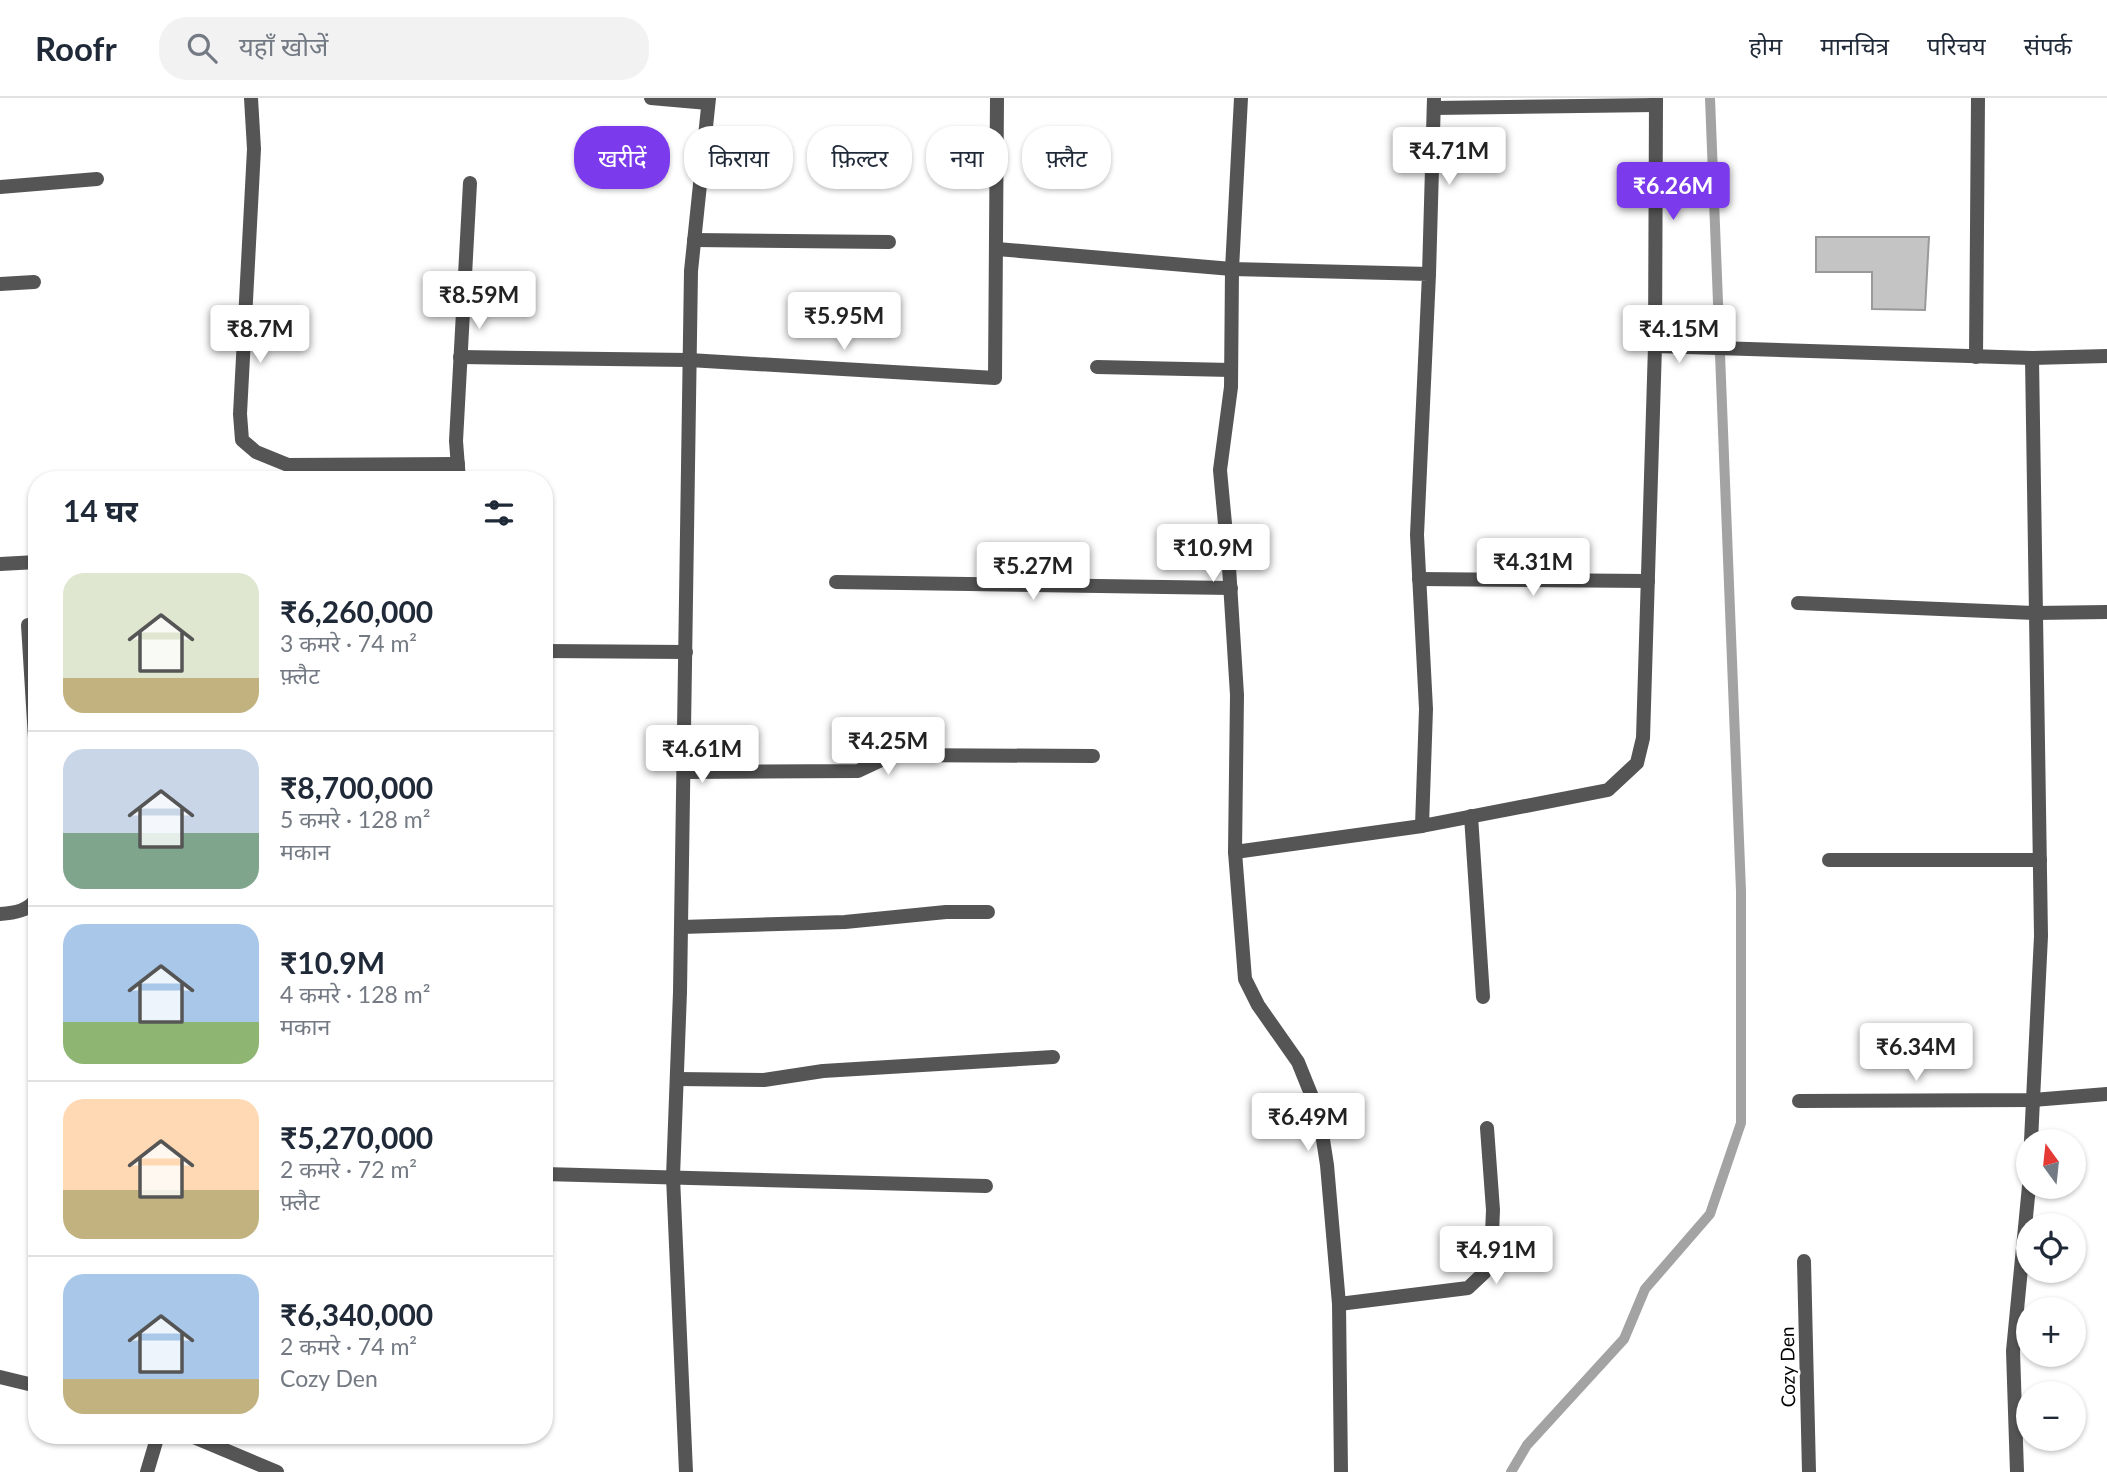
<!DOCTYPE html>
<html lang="hi">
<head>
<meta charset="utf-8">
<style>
	:root { --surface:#fff; --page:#f2f2f3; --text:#1f2937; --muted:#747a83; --line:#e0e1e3; --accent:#7c3aed }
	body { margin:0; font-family:Lato,"Noto Sans Devanagari",sans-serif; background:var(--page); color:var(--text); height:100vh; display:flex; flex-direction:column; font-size:26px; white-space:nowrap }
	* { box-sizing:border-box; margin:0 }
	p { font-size:23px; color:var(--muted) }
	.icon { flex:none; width:38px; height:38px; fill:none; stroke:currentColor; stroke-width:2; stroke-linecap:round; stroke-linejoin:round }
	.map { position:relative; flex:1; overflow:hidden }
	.panel { position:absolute; left:28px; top:373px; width:525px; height:973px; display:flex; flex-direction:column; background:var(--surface); border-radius:28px; box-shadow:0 2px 5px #0004 }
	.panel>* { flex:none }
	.guide { position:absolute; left:574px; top:28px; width:665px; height:63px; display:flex; gap:14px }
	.needle { width:46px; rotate:345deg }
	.fabs { position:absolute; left:2016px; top:1031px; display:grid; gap:14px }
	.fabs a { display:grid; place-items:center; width:70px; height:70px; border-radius:50%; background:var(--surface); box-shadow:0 2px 5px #0004; font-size:35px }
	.price { position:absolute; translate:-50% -60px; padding:0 16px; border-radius:7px; background:#fff; color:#222; font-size:23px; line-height:46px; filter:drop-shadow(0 2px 4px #0008) }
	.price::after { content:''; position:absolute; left:50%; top:42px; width:21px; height:16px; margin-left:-10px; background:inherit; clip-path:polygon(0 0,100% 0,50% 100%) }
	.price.active { background:var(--accent); color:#fff }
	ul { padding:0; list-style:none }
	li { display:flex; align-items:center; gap:21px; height:175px; padding:0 35px }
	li+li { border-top:2px solid var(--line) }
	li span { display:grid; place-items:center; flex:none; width:196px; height:140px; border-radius:21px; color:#555 }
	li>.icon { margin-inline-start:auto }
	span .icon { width:84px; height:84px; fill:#fffc; stroke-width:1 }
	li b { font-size:30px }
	h2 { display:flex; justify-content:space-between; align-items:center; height:84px; padding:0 35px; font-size:30px }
	.chip { padding:0 24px; border-radius:28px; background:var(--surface); box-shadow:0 2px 5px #0004; font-size:24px; line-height:63px }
	.chip.active { background:var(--accent); color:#fff }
	header { display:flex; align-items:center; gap:42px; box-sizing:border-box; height:98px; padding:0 35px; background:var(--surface); border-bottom:2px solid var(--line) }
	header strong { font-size:33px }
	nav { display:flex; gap:38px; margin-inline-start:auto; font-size:24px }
	.search { width:490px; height:63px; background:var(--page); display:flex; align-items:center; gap:18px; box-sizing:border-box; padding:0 24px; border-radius:28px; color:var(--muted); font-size:26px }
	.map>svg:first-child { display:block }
</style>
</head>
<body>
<header>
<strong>Roofr</strong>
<div class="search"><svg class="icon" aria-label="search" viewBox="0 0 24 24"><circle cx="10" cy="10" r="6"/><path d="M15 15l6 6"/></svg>यहाँ खोजें</div>
<nav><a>होम</a><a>मानचित्र</a><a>परिचय</a><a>संपर्क</a></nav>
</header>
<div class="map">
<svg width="2107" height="1374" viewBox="0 0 2107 1374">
	<rect width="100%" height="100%" fill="#fff"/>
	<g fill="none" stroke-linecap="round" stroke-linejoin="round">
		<polyline stroke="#a3a3a3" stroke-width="10" points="1511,1374 1527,1347 1624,1241 1645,1191 1710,1116 1741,1025 1741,793 1710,0"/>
	</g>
	<polygon fill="#c4c4c4" stroke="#999" stroke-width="2" points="1816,139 1929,139 1925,212 1872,211 1872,174 1816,174"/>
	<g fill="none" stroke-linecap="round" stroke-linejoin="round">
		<g stroke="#555" stroke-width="14">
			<polyline points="251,0 254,51 240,316 242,342 256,354 288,367 458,366"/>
			<polyline points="651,0 708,5"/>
			<polyline points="1241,0 1232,171 1231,289 1220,372 1229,469 1237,597 1235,754 1422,728"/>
			<polyline points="1434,10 1656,7"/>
			<polyline points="0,89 97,81"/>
			<polyline points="694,142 889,144"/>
			<polyline points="997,151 1232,171 1429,176 1417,437 1426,611 1422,728 1608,692 1637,665 1643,640 1655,248 1656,0"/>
			<polyline points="1429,176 1434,0"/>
			<polyline points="0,186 34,184"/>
			<polyline points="1655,248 2032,260 2107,258"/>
			<polyline points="460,259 689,262 995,280 997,0"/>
			<polyline points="1976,259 1978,0"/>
			<polyline points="1097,269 1231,272"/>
			<polyline points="459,382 456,343 470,85"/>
			<polyline points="0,466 37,464"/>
			<polyline points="1419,481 1648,483"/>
			<polyline points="836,484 1231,490"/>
			<polyline points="1798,505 2035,515 2107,514"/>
			<polyline points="28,527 37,672"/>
			<polyline points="544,553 686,554"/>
			<polyline points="684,674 858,673 892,657 1093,658"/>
			<polyline points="1471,718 1483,899"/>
			<polyline points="1235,754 1245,881 1258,907 1298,964 1319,1016 1327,1067 1339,1206 1341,1374"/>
			<polyline points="1829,762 2040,762"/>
			<path d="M 0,816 C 14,815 29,813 37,800"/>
			<polyline points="681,829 845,824 946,814 988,814"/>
			<polyline points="677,981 764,982 823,973 1053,959"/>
			<polyline points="1799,1003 2033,1002 2107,996"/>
			<polyline points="2031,1043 2041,838 2032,260"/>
			<polyline points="544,1076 986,1088"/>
			<polyline points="1804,1163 1809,1374"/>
			<polyline points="1339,1206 1468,1190 1484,1175 1491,1159 1493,1112 1487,1030"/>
			<polyline points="147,1374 158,1337"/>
			<polyline points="686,1374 673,1079 680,894 691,173 709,0"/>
			<polyline points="2017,1374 2013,1253 2029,1088"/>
		</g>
		<g stroke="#555" stroke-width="14">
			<polyline points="0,1279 37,1288"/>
			<polyline points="189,1337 277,1374"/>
		</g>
	</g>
	<g text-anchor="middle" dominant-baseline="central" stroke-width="5" stroke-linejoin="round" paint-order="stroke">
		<g font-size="19" fill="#000" stroke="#fff">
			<text transform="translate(1787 1269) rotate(-91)">Cozy Den</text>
		</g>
	</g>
</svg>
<div class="fabs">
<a><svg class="needle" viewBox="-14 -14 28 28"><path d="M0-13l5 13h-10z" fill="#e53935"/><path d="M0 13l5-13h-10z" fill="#747a83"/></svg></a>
<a><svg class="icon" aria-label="locate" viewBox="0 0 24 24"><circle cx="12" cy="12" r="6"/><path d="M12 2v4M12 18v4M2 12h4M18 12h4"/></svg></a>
<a>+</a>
<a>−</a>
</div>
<b class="price" style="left:1449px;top:89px">₹4.71M</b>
<b class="price active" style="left:1673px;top:124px">₹6.26M</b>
<b class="price" style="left:479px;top:233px">₹8.59M</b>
<b class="price" style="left:844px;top:254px">₹5.95M</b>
<b class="price" style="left:260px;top:267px">₹8.7M</b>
<b class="price" style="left:1679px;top:267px">₹4.15M</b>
<b class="price" style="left:1213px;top:486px">₹10.9M</b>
<b class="price" style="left:1533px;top:500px">₹4.31M</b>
<b class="price" style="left:1033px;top:504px">₹5.27M</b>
<b class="price" style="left:888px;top:679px">₹4.25M</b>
<b class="price" style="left:702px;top:687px">₹4.61M</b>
<b class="price" style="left:1916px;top:985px">₹6.34M</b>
<b class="price" style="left:1308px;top:1055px">₹6.49M</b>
<b class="price" style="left:1496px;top:1188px">₹4.91M</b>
<div class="guide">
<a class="chip active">खरीदें</a>
<a class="chip">किराया</a>
<a class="chip">फ़िल्टर</a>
<a class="chip">नया</a>
<a class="chip">फ़्लैट</a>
</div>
<section class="panel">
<h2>14 घर<svg class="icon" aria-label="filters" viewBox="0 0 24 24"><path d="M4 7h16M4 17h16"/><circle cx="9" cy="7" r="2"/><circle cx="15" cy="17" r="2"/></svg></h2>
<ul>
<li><span style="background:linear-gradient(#dfe7d0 75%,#c2b280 0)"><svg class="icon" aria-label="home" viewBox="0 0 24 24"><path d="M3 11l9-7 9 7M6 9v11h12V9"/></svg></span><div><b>₹6,260,000</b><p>3 कमरे · 74 m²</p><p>फ़्लैट</p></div></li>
<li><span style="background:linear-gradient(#c9d6e8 60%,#7fa58c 0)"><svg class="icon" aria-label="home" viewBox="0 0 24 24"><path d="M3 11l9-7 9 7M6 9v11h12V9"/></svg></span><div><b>₹8,700,000</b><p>5 कमरे · 128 m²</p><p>मकान</p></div></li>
<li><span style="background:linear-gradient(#a9c7e8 70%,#8fb573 0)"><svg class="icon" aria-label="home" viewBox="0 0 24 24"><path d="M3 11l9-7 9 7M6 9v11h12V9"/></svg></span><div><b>₹10.9M</b><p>4 कमरे · 128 m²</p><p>मकान</p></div></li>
<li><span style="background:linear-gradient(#ffd9b3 65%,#c2b280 0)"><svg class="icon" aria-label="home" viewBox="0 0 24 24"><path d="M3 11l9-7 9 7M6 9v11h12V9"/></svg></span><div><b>₹5,270,000</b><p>2 कमरे · 72 m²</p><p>फ़्लैट</p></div></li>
<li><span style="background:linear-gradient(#a9c7e8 75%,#c2b280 0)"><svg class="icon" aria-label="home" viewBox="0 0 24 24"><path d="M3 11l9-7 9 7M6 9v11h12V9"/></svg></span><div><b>₹6,340,000</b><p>2 कमरे · 74 m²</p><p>Cozy Den</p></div></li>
</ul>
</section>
</div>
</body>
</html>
